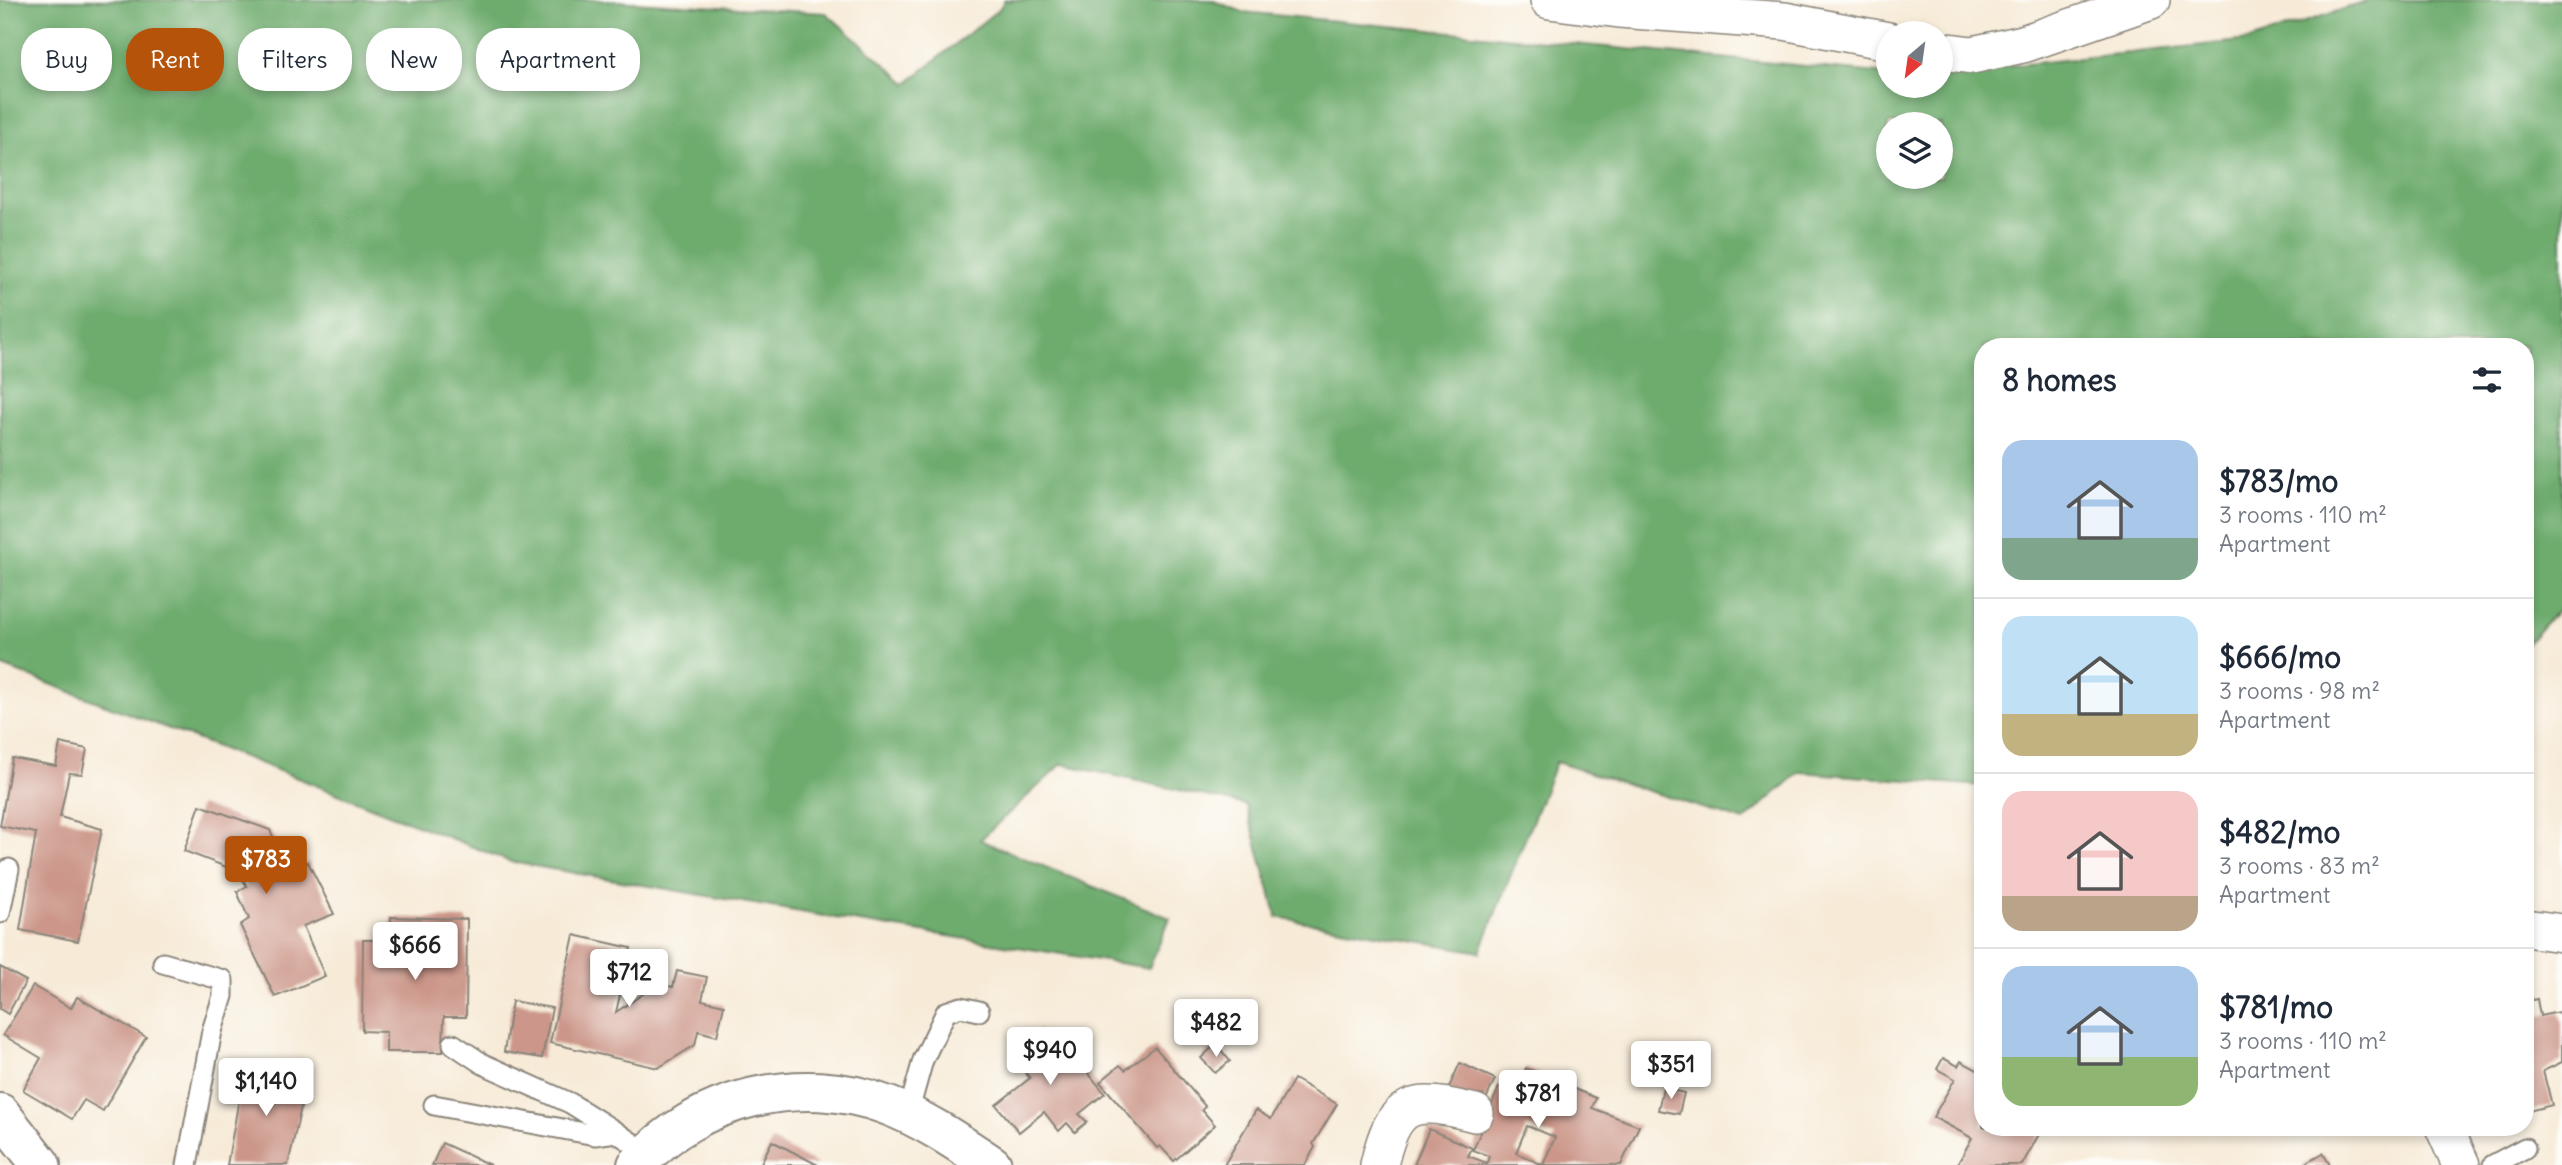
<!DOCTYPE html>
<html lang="en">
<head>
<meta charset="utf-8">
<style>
	:root { --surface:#fff; --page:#f6f6f7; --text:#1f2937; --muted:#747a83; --line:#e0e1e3; --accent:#b45309 }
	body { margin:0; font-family:Delius,sans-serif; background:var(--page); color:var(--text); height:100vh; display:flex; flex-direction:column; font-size:26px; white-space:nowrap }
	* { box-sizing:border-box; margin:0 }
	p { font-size:23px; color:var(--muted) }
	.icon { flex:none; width:38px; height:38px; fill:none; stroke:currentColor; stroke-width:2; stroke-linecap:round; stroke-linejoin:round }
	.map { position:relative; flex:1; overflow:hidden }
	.sheet { position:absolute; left:1974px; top:338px; width:560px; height:798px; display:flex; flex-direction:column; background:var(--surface); border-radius:28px; box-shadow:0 4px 10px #0003 }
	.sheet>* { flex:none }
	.top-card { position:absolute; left:21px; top:28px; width:665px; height:63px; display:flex; gap:14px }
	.needle { width:46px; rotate:209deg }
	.tools { position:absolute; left:1876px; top:21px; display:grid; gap:14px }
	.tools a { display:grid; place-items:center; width:77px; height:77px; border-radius:50%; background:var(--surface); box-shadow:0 4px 10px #0003; font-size:35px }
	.price { position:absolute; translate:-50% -60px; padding:0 16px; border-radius:7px; background:#fff; color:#222; font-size:23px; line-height:46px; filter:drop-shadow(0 2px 4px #0008) }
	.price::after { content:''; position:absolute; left:50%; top:42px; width:21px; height:16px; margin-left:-10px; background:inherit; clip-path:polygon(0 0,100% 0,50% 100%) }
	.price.current { background:var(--accent); color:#fff }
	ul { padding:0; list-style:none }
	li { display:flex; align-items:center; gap:21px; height:175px; padding:0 28px }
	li+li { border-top:2px solid var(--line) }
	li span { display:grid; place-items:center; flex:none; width:196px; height:140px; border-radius:21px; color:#555 }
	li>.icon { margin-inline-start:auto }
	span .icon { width:84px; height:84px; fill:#fffc; stroke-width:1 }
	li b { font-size:30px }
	h2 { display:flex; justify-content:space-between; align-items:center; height:84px; padding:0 28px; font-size:30px }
	.tag { padding:0 24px; border-radius:28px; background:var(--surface); box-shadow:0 4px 10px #0003; font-size:24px; line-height:63px }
	.tag.current { background:var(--accent); color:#fff }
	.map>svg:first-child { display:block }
</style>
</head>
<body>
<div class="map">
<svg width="2562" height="1165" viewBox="0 0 2562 1165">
	<rect width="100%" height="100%" fill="#fdfcf7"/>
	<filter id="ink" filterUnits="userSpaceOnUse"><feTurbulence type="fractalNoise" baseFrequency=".0143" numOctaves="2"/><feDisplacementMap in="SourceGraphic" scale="14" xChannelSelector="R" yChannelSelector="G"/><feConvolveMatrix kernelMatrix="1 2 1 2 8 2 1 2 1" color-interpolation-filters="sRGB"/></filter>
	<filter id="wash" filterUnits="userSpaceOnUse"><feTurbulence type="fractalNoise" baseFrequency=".00686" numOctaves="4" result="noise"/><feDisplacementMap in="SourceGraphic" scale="28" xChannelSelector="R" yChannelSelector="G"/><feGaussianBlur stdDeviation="1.57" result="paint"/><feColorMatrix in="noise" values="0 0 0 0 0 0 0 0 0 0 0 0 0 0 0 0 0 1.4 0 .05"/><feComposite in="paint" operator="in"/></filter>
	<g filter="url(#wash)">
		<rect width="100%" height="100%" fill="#f7ebd8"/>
		<path fill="#6eac6e" stroke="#456445" stroke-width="2" fill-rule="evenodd" d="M 0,0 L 594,0 L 826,13 L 907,83 L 999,9 L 1005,0 L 1211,0 L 1243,12 L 1888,74 L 1888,86 L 1941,86 L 1941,73 L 2250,40 L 2371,0 L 2562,0 L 2562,605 L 2525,646 L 2525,346 L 1983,346 L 1983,786 L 1800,772 L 1744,821 L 1556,762 L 1480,952 L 1277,917 L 1246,805 L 1062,764 L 980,840 L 1170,918 L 1149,968 L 847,920 L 511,862 L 249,759 L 0,665 ZM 1888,124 L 1941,124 L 1941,177 L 1888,177 Z"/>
		<g id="blocks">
			<g fill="#cc978a" fill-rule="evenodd">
				<polygon points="60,743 87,749 82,774 69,773 60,817 102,829 78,941 20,930 36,833 0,826 12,758 56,766"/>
				<polygon points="200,805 270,830 289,871 308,862 334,914 303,926 325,976 275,997 240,925 249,919 237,892 247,886 237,871 184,851"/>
				<polygon points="391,917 467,919 466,1017 444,1017 443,1052 386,1052 386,1032 362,1031 363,940 390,940"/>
				<polygon points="574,935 631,948 616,1012 658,984 673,987 677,971 707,977 702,1000 724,1005 717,1036 698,1031 695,1045 658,1068 550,1043"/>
				<polygon points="0,967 26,981 8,1014 0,1009"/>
				<polygon points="2525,977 2528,977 2532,1000 2537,999 2540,1016 2559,1012 2562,1021 2562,1062 2543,1071 2552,1105 2525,1112"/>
				<polygon points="33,986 71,1008 77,997 146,1037 103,1111 84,1100 72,1119 23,1090 41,1058 3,1035"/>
				<polygon points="512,1001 552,1008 542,1058 504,1052"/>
				<polygon points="1039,1030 1060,1054 1067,1048 1105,1093 1079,1114 1087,1122 1075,1132 1067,1123 1059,1131 1044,1112 1019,1132 996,1105 1030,1078 1010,1055"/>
				<polygon points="1216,1044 1230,1061 1215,1073 1201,1058"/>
				<polygon points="1155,1047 1205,1106 1202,1110 1215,1125 1174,1161 1160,1146 1157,1148 1100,1082 1120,1065 1125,1070"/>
				<polygon points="1943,1058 1958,1066 1961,1061 1983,1073 1983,1127 2043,1127 2022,1165 1957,1165 1972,1138 1933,1117 1955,1079 1937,1069"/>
				<polygon points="1460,1063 1495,1079 1481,1111 1445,1096"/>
				<polygon points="245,1066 307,1080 288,1165 227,1165"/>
				<path d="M 1526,1068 L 1596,1098 L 1592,1108 L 1639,1126 L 1621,1165 L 1414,1165 L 1429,1129 L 1472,1148 L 1468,1156 L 1487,1163 L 1489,1156 L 1473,1150 L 1499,1087 L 1514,1093 ZM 1527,1126 L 1555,1137 L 1543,1165 L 1516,1153 Z"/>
				<polygon points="1294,1079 1337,1104 1313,1144 1315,1147 1305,1165 1224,1165 1256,1110 1271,1119"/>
				<polygon points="1663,1088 1684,1093 1679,1114 1658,1110"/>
				<polygon points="772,1141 818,1165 760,1165"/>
				<polygon points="442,1143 490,1165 432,1165"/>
				<polygon points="2323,1153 2330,1165 2302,1165"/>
			</g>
		</g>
	</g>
	<g filter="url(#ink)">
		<use href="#blocks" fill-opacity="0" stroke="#8a847a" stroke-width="2"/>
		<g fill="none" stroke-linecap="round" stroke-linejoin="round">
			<g stroke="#8a847a" stroke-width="23">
				<g id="service">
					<polyline points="0,913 9,869"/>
					<polyline points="163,963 223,980 223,996 212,1031 187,1165"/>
					<polyline points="453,1044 483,1064 570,1103 616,1132"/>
					<polyline points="434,1105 595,1135 616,1132 647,1153"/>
					<polyline points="908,1114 923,1060 946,1012 961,1007 979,1011"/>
					<polyline points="2493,1165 2525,1148"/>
				</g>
			</g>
			<g stroke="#8a847a" stroke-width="40">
				<g id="minor">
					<polyline points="1549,0 1619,9 1784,21 1888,41"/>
					<polyline points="1941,51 1972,55 2023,44 2151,0"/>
					<polyline points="2525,928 2562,933"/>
					<polyline points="2444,1127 2461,1165"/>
					<path d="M 1379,1165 C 1394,1098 1414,1098 1475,1113"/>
				</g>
			</g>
			<g stroke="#8a847a" stroke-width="42">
				<g id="secondary">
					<polyline points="0,1113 41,1165"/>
					<path d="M 637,1165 C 696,1097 802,1073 886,1105 C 924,1119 959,1143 992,1165"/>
				</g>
			</g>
			<use href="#service" stroke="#fff" stroke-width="19"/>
			<use href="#minor" stroke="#fff" stroke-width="37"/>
			<use href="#secondary" stroke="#fff" stroke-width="38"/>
		</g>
	</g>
</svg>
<div class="tools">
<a><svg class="needle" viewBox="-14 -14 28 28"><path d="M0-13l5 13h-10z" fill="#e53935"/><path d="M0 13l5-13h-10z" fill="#747a83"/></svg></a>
<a><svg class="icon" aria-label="layers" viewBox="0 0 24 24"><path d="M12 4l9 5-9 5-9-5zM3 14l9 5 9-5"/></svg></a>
</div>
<b class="price current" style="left:266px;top:896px">$783</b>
<b class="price" style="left:415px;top:982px">$666</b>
<b class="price" style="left:629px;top:1009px">$712</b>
<b class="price" style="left:1216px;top:1059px">$482</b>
<b class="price" style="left:1050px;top:1087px">$940</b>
<b class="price" style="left:1671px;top:1101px">$351</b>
<b class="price" style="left:266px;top:1118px">$1,140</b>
<b class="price" style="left:1538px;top:1130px">$781</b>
<div class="top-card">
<a class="tag">Buy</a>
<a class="tag current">Rent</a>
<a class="tag">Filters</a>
<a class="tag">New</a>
<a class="tag">Apartment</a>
</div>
<section class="sheet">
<h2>8 homes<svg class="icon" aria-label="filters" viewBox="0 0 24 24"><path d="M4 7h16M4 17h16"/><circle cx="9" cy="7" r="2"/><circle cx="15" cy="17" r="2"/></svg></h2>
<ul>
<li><span style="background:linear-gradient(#a9c7e8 70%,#7fa58c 0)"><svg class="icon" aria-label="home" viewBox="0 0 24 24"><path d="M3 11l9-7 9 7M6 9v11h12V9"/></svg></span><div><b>$783/mo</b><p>3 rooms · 110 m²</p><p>Apartment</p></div></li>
<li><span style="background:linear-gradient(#bfe0f5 70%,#c2b280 0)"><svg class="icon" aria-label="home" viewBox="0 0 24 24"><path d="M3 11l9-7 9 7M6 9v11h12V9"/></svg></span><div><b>$666/mo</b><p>3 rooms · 98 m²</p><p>Apartment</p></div></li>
<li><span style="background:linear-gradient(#f6c9c9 75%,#b9a48a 0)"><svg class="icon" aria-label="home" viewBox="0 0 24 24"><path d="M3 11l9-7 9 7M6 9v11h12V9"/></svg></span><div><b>$482/mo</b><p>3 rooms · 83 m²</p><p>Apartment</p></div></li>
<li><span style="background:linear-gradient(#a9c7e8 65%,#8fb573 0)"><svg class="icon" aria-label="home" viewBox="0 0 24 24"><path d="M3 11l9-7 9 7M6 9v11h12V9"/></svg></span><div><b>$781/mo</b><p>3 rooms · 110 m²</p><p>Apartment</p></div></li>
</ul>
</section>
</div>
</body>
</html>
